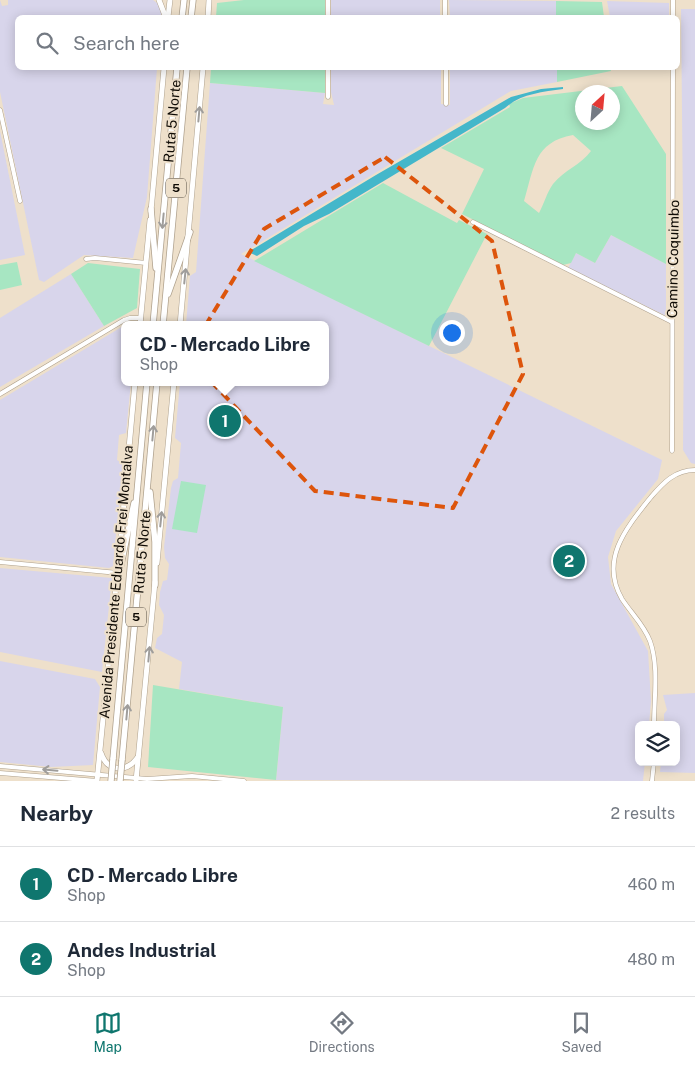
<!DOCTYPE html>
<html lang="en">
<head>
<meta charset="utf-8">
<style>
  :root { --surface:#fff; --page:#f6f6f7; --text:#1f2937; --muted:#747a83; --line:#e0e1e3; --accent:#0f766e }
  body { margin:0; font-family:"Public Sans",sans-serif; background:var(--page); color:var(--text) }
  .controls { position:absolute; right:15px; bottom:15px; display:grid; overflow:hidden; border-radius:8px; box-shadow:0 2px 12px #0003 }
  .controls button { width:45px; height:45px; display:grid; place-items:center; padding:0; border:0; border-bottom:1px solid var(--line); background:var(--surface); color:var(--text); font:25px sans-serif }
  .compass { position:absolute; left:575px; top:85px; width:45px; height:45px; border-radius:50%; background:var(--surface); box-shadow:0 2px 12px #0003; rotate:26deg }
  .you { position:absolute; left:451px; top:332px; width:18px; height:18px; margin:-12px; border:4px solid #fff; border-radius:50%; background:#1a73e8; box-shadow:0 0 0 8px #1a73e833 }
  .badge { display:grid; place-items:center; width:32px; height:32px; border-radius:50%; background:var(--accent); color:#fff; font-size:16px; font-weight:700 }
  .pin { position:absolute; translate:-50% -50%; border:2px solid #fff; box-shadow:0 1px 5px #0006 }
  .popup { position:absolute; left:121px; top:321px; width:208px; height:65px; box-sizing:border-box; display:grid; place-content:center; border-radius:8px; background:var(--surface); filter:drop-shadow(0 1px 4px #0005); font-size:16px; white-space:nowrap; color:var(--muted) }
  .popup b { font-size:19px; color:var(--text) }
  .popup::after { content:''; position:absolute; left:50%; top:100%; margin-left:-10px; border:10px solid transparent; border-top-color:var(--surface) }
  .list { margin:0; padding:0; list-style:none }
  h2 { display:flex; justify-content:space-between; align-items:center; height:65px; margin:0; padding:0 20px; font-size:21px }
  h2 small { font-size:16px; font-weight:400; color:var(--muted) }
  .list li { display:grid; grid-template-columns:32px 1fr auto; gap:15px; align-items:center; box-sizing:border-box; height:75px; padding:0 20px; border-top:1px solid var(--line) }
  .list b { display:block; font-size:19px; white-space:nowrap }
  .list p { margin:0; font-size:16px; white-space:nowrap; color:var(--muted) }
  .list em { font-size:16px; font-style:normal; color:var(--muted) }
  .icon { flex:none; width:28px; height:28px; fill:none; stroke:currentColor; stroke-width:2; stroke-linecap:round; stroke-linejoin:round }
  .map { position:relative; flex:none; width:695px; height:781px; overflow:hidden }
  .search { position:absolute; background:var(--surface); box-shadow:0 2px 12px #0003; left:15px; right:15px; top:15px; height:55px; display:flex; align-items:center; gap:12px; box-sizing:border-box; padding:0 18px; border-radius:8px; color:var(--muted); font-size:19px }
  .sheet { height:215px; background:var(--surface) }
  nav { display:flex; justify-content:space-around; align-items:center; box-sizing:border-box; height:70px; border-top:1px solid var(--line); background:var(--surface); font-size:14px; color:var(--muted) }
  nav a { display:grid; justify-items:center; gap:2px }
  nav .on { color:var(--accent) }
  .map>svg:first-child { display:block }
  .industrial { fill:#d8d5eb }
  .green { fill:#a7e6c2; fill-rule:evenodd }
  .water { fill:#44b7ca }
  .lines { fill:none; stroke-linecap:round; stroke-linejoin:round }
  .minor-casing { stroke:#afa18d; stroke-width:5 }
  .major-casing { stroke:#afa18d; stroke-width:6 }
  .highway-casing { stroke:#afa18d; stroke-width:7 }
  .minor { stroke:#fff; stroke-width:4 }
  .major { stroke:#fff; stroke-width:5 }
  .highway { stroke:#fff; stroke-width:5.5 }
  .highway-bridge-casing { stroke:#afa18d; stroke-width:7; stroke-linecap:butt }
  .highway-bridge { stroke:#fff; stroke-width:5.5 }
  .oneway { stroke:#9f9d9b }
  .marked { fill:none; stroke:#dd550c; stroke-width:4; stroke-dasharray:10 6; stroke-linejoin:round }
  .labels { text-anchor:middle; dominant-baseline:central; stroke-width:4; stroke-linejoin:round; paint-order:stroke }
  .shield { fill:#eee0cb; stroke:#524b40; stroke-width:1 }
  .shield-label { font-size:12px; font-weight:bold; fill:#0f0b05 }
  .street-label { font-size:14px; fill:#0f0b05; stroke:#eee0cb }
</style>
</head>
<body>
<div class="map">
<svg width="695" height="781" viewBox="0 0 695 781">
  <rect width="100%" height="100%" fill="#eee0cb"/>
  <g class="industrial">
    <polygon points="0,0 2,6 8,5 8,0 153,0 162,7 161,17 18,18 18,68 157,68 147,197 133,258 84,255 44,282 39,280 0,92"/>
    <rect x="331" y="0" width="109" height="17"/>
    <polygon points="449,0 556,1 556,17 450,17"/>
    <polygon points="607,1 669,3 669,17 610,17"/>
    <polygon points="681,9 695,9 695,464 691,463 683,450 684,317"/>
    <polygon points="331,68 441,68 441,104 450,105 450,68 557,68 557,82 511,91 241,254 662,460 658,479 616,531 608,557 611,584 648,651 651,701 649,725 639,725 639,762 645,762 643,781 276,780 283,707 179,689 182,662 155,648 157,638 162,634 164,615 159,605 160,592 163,581 167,580 169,564 165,558 164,547 171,488 173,481 178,478 181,443 175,438 180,382 325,382 325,325 186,325 190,276 196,272 210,83 325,93 323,104 334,105 331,92"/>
    <polygon points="0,131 25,255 0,260"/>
    <polygon points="611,235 666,264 666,316 568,268 576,253 595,263"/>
    <polygon points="71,274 104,326 0,387 0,318"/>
    <polygon points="125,325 125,382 131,382 126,433 119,435 117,460 123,464 113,566 109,568 0,557 0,400"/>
    <polygon points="0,568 112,578 102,672 0,652"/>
    <polygon points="0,661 95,679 100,687 93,765 51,767 0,762"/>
    <polygon points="695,693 695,773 660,772 661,762 676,762 676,725 664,725 664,714 667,710 663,695"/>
  </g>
  <g class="green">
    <polygon points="244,0 325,0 325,17 216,17 217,3"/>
    <polygon points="556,1 602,2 604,17 556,17"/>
    <polygon points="211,68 325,68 325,93 210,83"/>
    <polygon points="557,68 610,68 611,71 557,82"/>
    <path d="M622,86L666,154V264L611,235L595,263L576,253L571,263L563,265L462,214L484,169L441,148L510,107L509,104L523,98ZM582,92H612V122H582ZM573,135L591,151C581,165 564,170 553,184C547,192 544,204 539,213L524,201C534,168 534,142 573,135Z"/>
    <polygon points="383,183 457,223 459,220 487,234 429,346 254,261"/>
    <polygon points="17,262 22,285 0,290 0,265"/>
    <polygon points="88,263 140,269 137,308 104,326 71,274"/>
    <polygon points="181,481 206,485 197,533 172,529"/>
    <polygon points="153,685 283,707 276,780 148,767"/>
  </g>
  <path class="water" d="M563,87V89C542,92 520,94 505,108L329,214L304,226L257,256L248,252L376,175L511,97L541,89Z"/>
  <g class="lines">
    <g class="minor-casing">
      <g id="minor">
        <polyline points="445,0 445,18"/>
        <polyline points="673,0 673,18"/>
        <polyline points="328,18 328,0"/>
        <polyline points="446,68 446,104"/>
        <polyline points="328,97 328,68"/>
        <polyline points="0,110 20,201"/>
        <polyline points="473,222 672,322"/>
        <polyline points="86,259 95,258 146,263"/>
        <polyline points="0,394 124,320 130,318 141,318"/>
        <polyline points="672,451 673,68"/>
        <polyline points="0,562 118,573"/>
        <path d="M654,725C654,698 659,666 650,641C644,625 631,613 622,599C599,559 627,527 651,497C663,483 675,470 695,470"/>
        <polyline points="0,766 147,779 192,776 244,781"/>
        <polyline points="0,773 97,781"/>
        <polyline points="652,781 654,762"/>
      </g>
    </g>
    <g class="major-casing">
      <g id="major">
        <polyline points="159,0 166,18"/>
        <polyline points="168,17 170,0"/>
        <polyline points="208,18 209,0"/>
        <polyline points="151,211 164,68"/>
        <polyline points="140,325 150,220"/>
        <polyline points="180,325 203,68"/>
        <polyline points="157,563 174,382"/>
        <polyline points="118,569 135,382"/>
        <path d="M101,753C107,772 127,773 138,757"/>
        <polyline points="97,781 116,585"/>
        <polyline points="136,781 155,582"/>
      </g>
    </g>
    <g class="highway-casing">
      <g id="highway">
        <polyline points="182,18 184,0"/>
        <polyline points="191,18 193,0"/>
        <polyline points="151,209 156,268"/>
        <polyline points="168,294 190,232"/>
        <polyline points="153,325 177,68"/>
        <polyline points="163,325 187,68"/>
        <polyline points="150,492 155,542 155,585"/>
        <polyline points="116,588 134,503"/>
        <polyline points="113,759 147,382"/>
        <polyline points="122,760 157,382"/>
      </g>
    </g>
    <use href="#minor" class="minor"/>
    <use href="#major" class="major"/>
    <use href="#highway" class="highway"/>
    <g class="highway-bridge-casing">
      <g id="highway-bridge">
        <polyline points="111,781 113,759"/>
        <polyline points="120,781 122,760"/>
      </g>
    </g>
    <use href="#highway-bridge" class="highway-bridge"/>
  </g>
  <defs><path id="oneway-shaft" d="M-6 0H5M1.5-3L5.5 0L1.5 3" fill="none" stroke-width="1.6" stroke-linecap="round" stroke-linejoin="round" transform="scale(1.25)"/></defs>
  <g class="oneway">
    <use href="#oneway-shaft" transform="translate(199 114) rotate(-85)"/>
    <use href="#oneway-shaft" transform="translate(163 221) rotate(95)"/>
    <use href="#oneway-shaft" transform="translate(185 276) rotate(-84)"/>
    <use href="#oneway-shaft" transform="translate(153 433) rotate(-85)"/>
    <use href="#oneway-shaft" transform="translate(161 519) rotate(-84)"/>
    <use href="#oneway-shaft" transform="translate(149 654) rotate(-85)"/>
    <use href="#oneway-shaft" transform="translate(127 712) rotate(-85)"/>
    <use href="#oneway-shaft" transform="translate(50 770) rotate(-175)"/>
  </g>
  <path class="marked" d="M385,157L492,241L523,374L453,508L315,491L187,356L264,229Z"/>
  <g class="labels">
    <g class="shield">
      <rect x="166" y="178.5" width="20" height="19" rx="4"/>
      <rect x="126" y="607.5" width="20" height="19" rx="4"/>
    </g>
    <g class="shield-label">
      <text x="176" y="188">5</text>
      <text x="136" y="617">5</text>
    </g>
    <g class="street-label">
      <text transform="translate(172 121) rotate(-85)">Ruta 5 Norte</text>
      <text transform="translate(673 259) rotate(-89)">Camino Coquimbo</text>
      <text transform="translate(142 552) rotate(-85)">Ruta 5 Norte</text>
      <text transform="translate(116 582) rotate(-85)">Avenida Presidente Eduardo Frei Montalva</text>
    </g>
  </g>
</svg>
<div class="controls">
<button><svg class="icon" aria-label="layers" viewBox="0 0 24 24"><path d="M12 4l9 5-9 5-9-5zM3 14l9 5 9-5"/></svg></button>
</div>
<svg class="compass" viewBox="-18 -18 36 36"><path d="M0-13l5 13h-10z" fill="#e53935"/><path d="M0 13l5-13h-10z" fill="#747a83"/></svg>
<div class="you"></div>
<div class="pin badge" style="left:225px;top:421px">1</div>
<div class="popup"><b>CD - Mercado Libre</b>Shop</div>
<div class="pin badge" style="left:569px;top:561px">2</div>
<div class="search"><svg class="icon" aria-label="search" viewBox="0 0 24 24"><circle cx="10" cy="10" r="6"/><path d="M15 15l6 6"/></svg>Search here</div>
</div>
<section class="sheet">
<h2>Nearby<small>2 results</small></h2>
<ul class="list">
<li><span class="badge">1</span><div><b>CD - Mercado Libre</b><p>Shop</p></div><em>460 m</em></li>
<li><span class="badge">2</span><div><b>Andes Industrial</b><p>Shop</p></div><em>480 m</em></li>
</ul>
</section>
<nav>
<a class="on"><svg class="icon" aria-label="map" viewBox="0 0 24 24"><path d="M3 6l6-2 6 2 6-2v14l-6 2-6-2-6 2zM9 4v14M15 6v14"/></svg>Map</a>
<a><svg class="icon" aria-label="directions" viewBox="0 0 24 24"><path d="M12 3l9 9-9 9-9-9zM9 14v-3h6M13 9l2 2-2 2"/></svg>Directions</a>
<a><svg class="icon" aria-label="saved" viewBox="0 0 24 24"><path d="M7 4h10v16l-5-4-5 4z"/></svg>Saved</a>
</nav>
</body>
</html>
